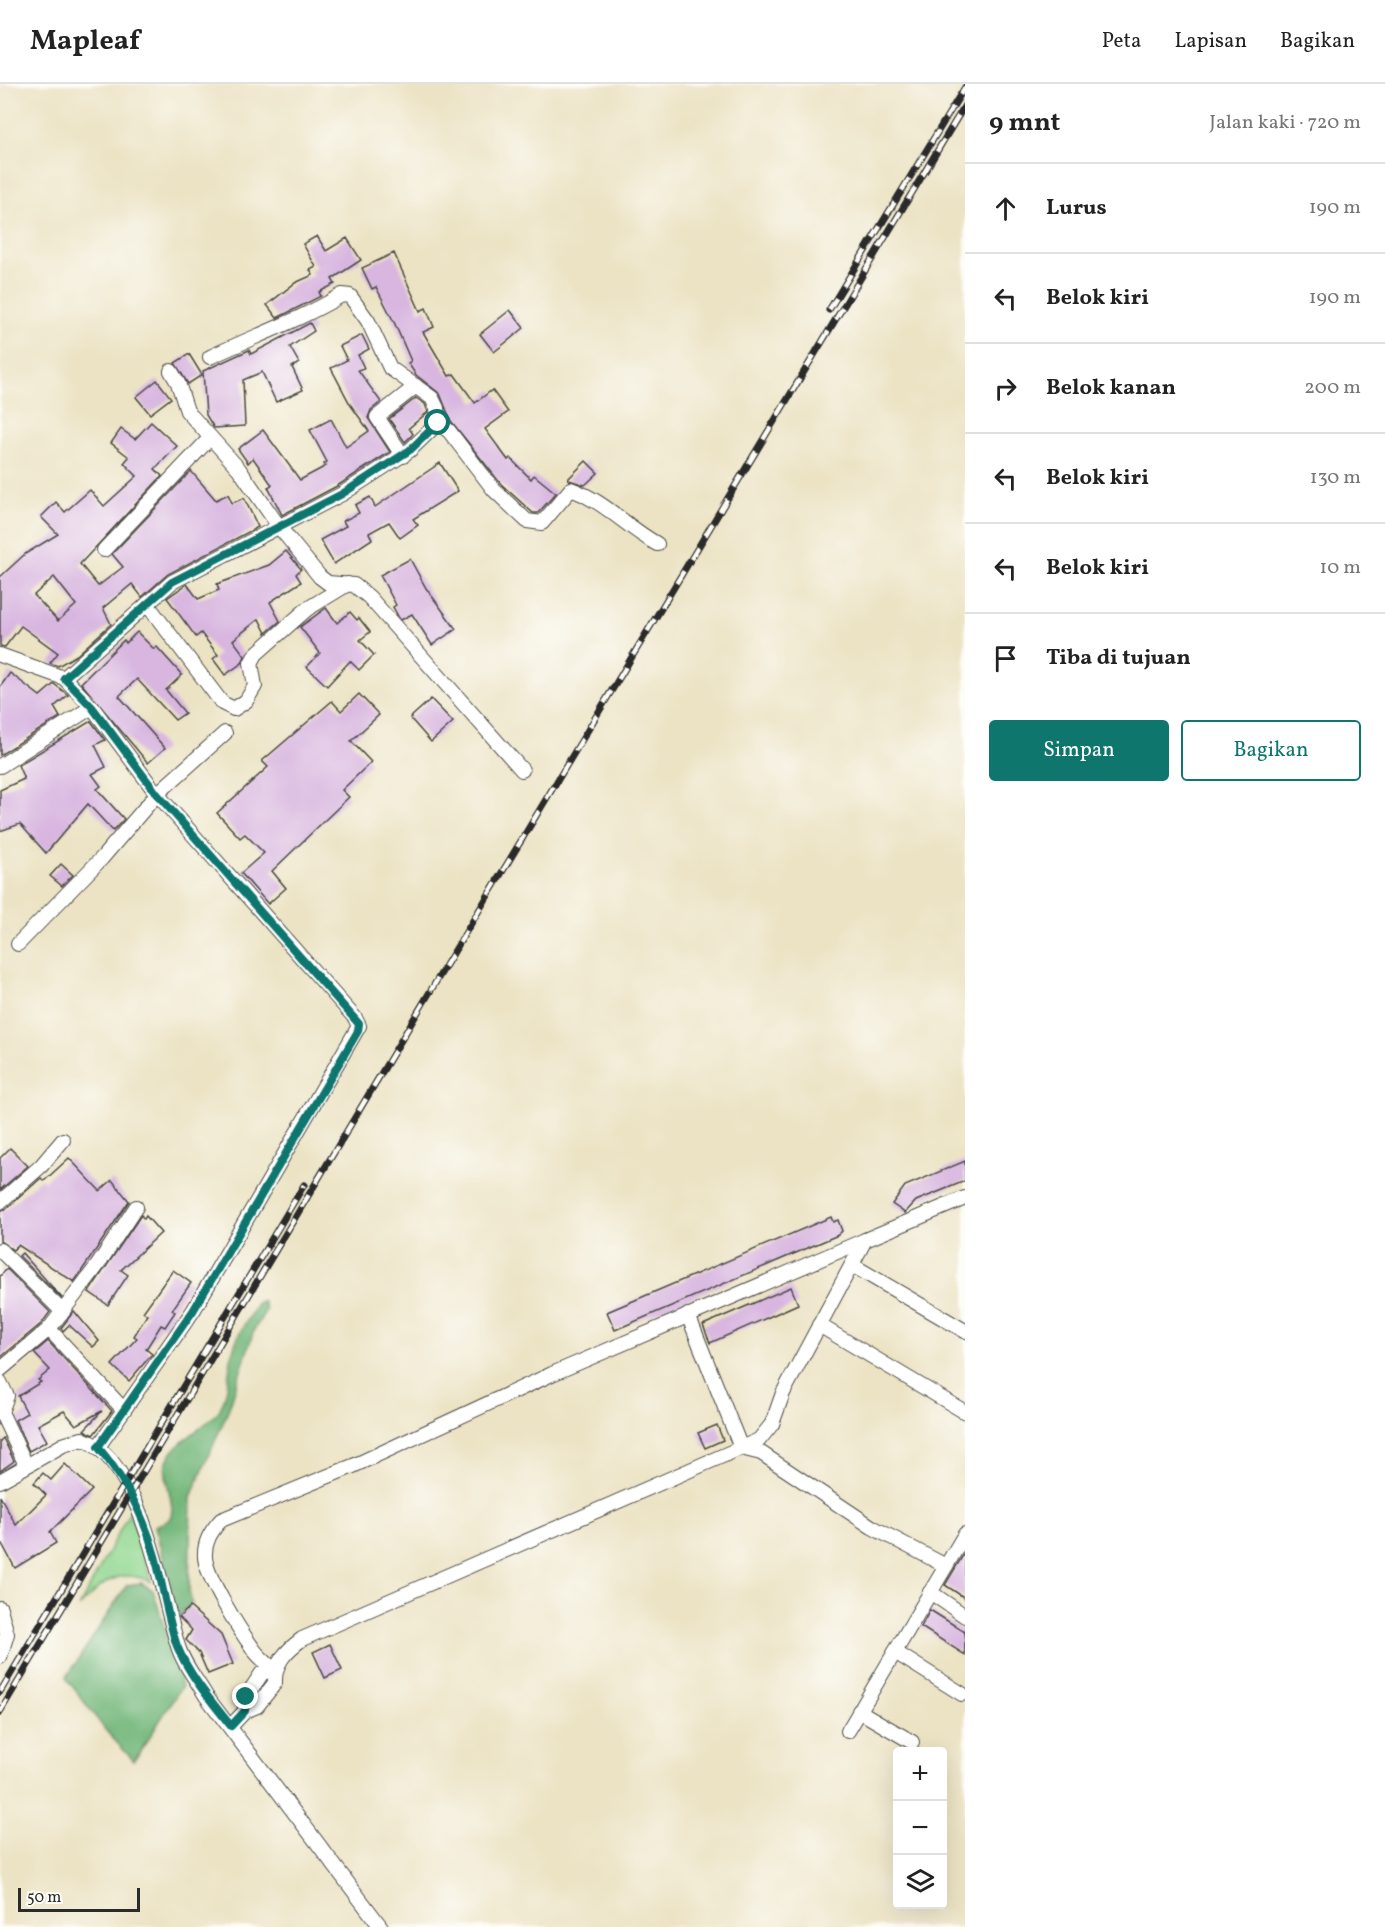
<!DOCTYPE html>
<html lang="id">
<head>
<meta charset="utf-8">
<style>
  :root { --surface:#fff; --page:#f6f6f6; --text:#222; --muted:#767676; --line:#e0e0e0; --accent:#0f766e }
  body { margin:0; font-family:Vollkorn,serif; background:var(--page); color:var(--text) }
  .controls { position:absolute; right:18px; bottom:18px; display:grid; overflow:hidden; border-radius:6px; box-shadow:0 6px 24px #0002 }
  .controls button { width:54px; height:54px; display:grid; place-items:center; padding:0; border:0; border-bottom:2px solid var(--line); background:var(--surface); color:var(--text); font:30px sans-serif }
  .scale { position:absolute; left:18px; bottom:15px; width:122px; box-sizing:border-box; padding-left:6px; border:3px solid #2b2b2b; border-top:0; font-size:16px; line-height:21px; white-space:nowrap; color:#2b2b2b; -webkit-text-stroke:4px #fdfcf7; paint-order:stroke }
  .stop { position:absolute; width:18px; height:18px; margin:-14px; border:4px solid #0f766e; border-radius:50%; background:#fff }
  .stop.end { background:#0f766e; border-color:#fff; box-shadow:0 2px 6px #0008 }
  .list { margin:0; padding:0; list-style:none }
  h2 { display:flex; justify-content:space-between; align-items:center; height:78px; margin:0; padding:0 24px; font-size:26px }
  h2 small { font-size:20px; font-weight:400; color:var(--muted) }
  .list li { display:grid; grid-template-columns:39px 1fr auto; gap:18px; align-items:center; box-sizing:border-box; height:90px; padding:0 24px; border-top:2px solid var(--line) }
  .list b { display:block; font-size:22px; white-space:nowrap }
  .list em { font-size:20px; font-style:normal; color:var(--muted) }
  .actions { display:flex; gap:12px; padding:18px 24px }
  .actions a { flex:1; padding:14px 0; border:2px solid var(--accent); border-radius:6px; text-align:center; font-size:21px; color:var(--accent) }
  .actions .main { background:var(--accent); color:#fff }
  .icon { flex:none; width:33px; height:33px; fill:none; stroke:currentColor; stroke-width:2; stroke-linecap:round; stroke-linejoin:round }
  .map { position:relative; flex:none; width:965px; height:1843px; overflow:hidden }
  header { display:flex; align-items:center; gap:36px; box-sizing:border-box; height:84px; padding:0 30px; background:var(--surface); border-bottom:2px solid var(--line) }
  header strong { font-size:28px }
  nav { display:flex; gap:33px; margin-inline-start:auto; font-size:21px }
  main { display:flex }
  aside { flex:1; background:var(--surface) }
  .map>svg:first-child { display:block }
  .green { fill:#92d892; stroke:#5e825e; stroke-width:1.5 }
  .forest { fill:#75b87c; stroke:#507254; stroke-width:1.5 }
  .building { fill:#d8b6e0; fill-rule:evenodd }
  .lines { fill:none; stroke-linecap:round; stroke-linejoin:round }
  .street-casing { stroke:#484742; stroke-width:16 }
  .street { stroke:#fff; stroke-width:14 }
  .rail-casing { stroke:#2b2b2b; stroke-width:7 }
  .rail { stroke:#fdfcf7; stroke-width:4.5; stroke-dasharray:14; stroke-linecap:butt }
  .route { stroke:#0f766e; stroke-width:8 }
</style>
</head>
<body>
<header>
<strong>Mapleaf</strong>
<nav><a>Peta</a><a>Lapisan</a><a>Bagikan</a></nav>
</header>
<main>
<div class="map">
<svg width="965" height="1843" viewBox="0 0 965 1843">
  <rect width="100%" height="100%" fill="#fdfcf7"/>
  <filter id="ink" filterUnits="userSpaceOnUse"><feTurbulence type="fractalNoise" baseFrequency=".0167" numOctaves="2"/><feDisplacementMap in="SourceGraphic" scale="12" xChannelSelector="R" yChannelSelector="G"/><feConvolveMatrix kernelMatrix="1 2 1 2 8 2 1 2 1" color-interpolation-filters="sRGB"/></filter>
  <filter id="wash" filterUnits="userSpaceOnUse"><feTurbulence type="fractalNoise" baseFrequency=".008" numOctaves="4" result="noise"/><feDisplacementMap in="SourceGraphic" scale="24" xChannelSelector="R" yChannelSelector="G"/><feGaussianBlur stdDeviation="1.35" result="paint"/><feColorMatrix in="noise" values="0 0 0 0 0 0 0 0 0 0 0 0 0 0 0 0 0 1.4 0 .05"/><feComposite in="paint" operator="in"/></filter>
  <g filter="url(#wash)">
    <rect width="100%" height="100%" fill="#ece3c4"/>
    <path class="green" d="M130,1427L151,1498C118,1482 102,1500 79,1523Z"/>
    <g class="forest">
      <path d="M258,1218H263L266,1226L254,1246L228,1327L191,1413L189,1508L192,1518L175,1535L170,1502L155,1442C159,1440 164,1439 167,1437C180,1428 162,1396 166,1380C173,1357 211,1341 220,1325C230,1306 227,1286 233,1267C237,1250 249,1233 258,1218Z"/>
      <polygon points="141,1499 153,1506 182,1602 134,1677 107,1648 66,1594 127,1501"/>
    </g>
    <g id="blocks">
      <g class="building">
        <polygon points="317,152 326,167 347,154 361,176 332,195 335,200 319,208 321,212 277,234 267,221 295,199 313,191 310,186 316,183 303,160"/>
        <polygon points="394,169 420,227 426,224 434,243 423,248 449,292 454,290 475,319 492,306 508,328 485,345 508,376 510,374 531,395 534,391 556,409 538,429 533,429 501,400 451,337 440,310 416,291 408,279 411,277 394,238 376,203 372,205 362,184"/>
        <polygon points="510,226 524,244 494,268 480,250"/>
        <polygon points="310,239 314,247 290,263 299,279 292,283 303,306 276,318 262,288 243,296 245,342 214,344 206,331 203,287 249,266 251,270"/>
        <polygon points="362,251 369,265 358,271 364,284 358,286 381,318 371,326 368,334 390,368 337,402 282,431 268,403 272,401 253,374 248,379 238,365 263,346 300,396 326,382 324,380 327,378 310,346 331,335 346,363 369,347 350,320 331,284 347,276 340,262"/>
        <polygon points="189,270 202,291 188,300 175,279"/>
        <polygon points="157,296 171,314 150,330 136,313"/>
        <polygon points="416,314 425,320 428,328 409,344 413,350 405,358 389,335"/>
        <path d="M151,338L177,362L155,385L162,392L80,480L98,502L123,483L112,470L191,387L216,416L228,410L232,419L244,414L258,443L168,490L142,513L132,500L103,524L111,540L77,571L58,582L50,579L58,569L21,542L5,563L0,562V493L25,470L58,450L41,433L56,418L65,428L90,406L104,422L137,392L124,379L129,373L111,359L121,345L135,355ZM54,493L76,521L58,537L34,511Z"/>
        <polygon points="586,377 598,389 585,401 569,396 568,395"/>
        <polygon points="440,379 458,407 413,435 418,441 400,454 389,438 369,449 372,455 334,480 320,456 346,442 343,437 359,429 355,421 370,413 375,423"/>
        <polygon points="286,467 301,485 296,490 301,498 270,518 280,537 266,549 259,535 233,556 245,572 242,579 225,591 213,575 218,571 201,549 196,553 167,514 187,500 198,515 219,506 217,500 269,481"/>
        <polygon points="410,475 426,504 456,545 432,561 412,530 401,536 399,534 393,523 396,521 380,491"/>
        <polygon points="326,524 337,539 350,528 357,536 359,534 370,548 360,556 374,571 359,586 350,577 327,602 307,583 320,569 300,543"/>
        <polygon points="137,548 154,565 156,562 182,591 166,606 185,629 175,636 137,595 119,612 165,664 148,679 81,599 124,556 126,559"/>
        <polygon points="10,589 40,612 54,600 68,611 54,623 60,633 0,671 0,603"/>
        <polygon points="359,610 379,631 351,657 371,678 342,706 349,713 272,787 286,804 268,820 241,789 264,769 245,750 240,754 217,729 268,683 262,677 332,617 341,627"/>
        <polygon points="431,615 453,638 431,658 410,634"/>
        <polygon points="91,637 105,656 95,661 106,683 92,690 101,702 97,705 124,735 113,747 88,720 46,769 20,740 0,747 0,706 24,695 18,681"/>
        <polygon points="61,780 73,791 62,802 50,792"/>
        <polygon points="10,1064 28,1082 0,1106 0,1074"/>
        <polygon points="69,1074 100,1107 112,1096 129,1117 74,1198 18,1161 13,1166 0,1157 0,1127 6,1125 41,1094 44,1097"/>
        <polygon points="965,1077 965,1097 916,1117 905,1129 892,1120 905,1102"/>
        <polygon points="141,1131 144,1135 146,1132 161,1149 121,1186 128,1191 108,1221 89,1208"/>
        <polygon points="831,1133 833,1138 838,1136 842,1147 838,1151 615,1246 607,1228"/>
        <polygon points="22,1169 62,1214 61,1214 19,1172"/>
        <polygon points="7,1185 50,1228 42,1239 0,1274 0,1192"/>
        <polygon points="173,1186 191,1199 172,1226 175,1228 165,1243 161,1241 146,1265 152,1270 129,1297 112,1281 137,1254 134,1252 147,1231 143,1228"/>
        <polygon points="791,1203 798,1220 710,1259 703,1241"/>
        <polygon points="74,1227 99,1257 93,1263 69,1241 63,1247 61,1244"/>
        <polygon points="48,1257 112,1327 93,1351 84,1346 102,1327 76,1341 64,1327 38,1341 47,1357 29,1367 15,1336 27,1329 18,1312 41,1298 38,1296 50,1286 34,1269"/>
        <polygon points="717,1341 723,1356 705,1364 698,1349"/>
        <polygon points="3,1354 14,1377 0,1387 0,1357"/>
        <polygon points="65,1380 92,1406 50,1448 56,1459 15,1484 0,1456 0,1412 16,1441 46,1411 34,1399 43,1389 51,1396"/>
        <polygon points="965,1468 965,1514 945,1501"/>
        <polygon points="190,1523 221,1551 233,1580 208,1590 199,1569 186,1556 192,1546 179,1533"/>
        <polygon points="930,1526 965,1548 965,1571 921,1543"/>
        <polygon points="330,1560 342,1586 325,1594 313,1568"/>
      </g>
    </g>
  </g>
  <g filter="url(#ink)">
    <use href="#blocks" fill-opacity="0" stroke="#484742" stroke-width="1.5"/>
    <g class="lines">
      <g class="street-casing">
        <g id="street">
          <polyline points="171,287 178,299 187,327 239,385 280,444 320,493 328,499 354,501 369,513 522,686"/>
          <path d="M438,339L449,347L494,406L527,437L542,439L571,405C606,418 625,442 657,460"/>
          <polyline points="403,372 377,333 416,302"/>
          <polyline points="104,466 210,354"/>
          <polyline points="147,520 222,619 234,625 246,617 255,602 251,579 256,570 307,525 348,500"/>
          <polyline points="0,571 64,594 92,623 157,710 355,934 359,942 193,1227 98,1363"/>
          <path d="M64,594L172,498L342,410L410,366L438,339L437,324L432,314L390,284L368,237L350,212L342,211C300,236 255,252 210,273"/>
          <polyline points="0,682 92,623"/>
          <polyline points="18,860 102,774 157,710 225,649"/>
          <polyline points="0,1118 41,1082 63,1056"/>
          <polyline points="0,1166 63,1228"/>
          <polyline points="852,1181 965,1247"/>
          <polyline points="688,1231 741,1364 761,1369 872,1443 946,1482 965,1450"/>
          <polyline points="819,1241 965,1328"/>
          <polyline points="49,1245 124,1326"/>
          <polyline points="0,1286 49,1245 97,1182 136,1123"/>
          <polyline points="0,1298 7,1312 1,1328 26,1381"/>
          <path d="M0,1397L63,1361L82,1355C141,1375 161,1507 177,1559C182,1578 196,1595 206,1612L381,1843"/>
          <polyline points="930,1508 965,1532"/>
          <polyline points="0,1524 7,1550 0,1573"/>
          <polyline points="895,1568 962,1610"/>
          <path d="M274,1586C267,1579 257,1572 252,1563C239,1545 206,1493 205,1473C204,1458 211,1447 221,1436L353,1382L552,1290L865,1156"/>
          <polyline points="245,1627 246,1613 262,1589 274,1586"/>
          <polyline points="859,1627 912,1658"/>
          <path d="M231,1642L245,1627L257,1622L275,1599C274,1579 286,1567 302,1555L759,1356L772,1340L783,1309L865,1156L965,1114"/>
          <polyline points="848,1647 946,1482"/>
        </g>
      </g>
      <use href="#street" class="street"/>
      <g class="rail-casing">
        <g id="rail">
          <polyline points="829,226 965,3"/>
          <polyline points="0,1608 304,1101"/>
          <polyline points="0,1628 440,891 965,21"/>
        </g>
      </g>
      <use href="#rail" class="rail"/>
    </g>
  </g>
  <g class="lines" filter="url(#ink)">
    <path class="route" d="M246,1613L245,1627L231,1642C211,1617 189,1591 177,1562C167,1533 163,1501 155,1472C144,1432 125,1395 98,1363L193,1227L358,947L359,940L157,710L92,623L64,594L172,498L342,410L410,366L438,339"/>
  </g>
</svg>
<div class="controls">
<button>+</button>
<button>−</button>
<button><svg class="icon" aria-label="layers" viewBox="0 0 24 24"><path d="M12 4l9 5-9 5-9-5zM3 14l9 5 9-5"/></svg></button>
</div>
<div class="scale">50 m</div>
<div class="stop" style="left:438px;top:339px"></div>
<div class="stop end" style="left:246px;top:1613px"></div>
</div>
<aside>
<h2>9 mnt<small>Jalan kaki · 720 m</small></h2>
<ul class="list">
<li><svg class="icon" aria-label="ahead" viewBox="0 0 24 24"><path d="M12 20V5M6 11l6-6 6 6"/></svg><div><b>Lurus</b></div><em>190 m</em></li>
<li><svg class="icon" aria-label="left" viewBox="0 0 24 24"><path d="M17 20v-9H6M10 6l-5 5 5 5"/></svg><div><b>Belok kiri</b></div><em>190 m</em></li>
<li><svg class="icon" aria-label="right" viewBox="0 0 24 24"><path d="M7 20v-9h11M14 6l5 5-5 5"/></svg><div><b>Belok kanan</b></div><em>200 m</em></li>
<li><svg class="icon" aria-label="left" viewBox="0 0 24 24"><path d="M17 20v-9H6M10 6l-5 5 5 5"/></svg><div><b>Belok kiri</b></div><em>130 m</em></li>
<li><svg class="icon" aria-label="left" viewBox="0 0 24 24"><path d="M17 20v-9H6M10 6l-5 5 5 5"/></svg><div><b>Belok kiri</b></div><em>10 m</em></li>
<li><svg class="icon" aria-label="arrive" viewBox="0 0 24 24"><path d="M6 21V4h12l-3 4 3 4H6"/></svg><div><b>Tiba di tujuan</b></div></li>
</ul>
<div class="actions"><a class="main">Simpan</a><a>Bagikan</a></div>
</aside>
</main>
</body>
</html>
